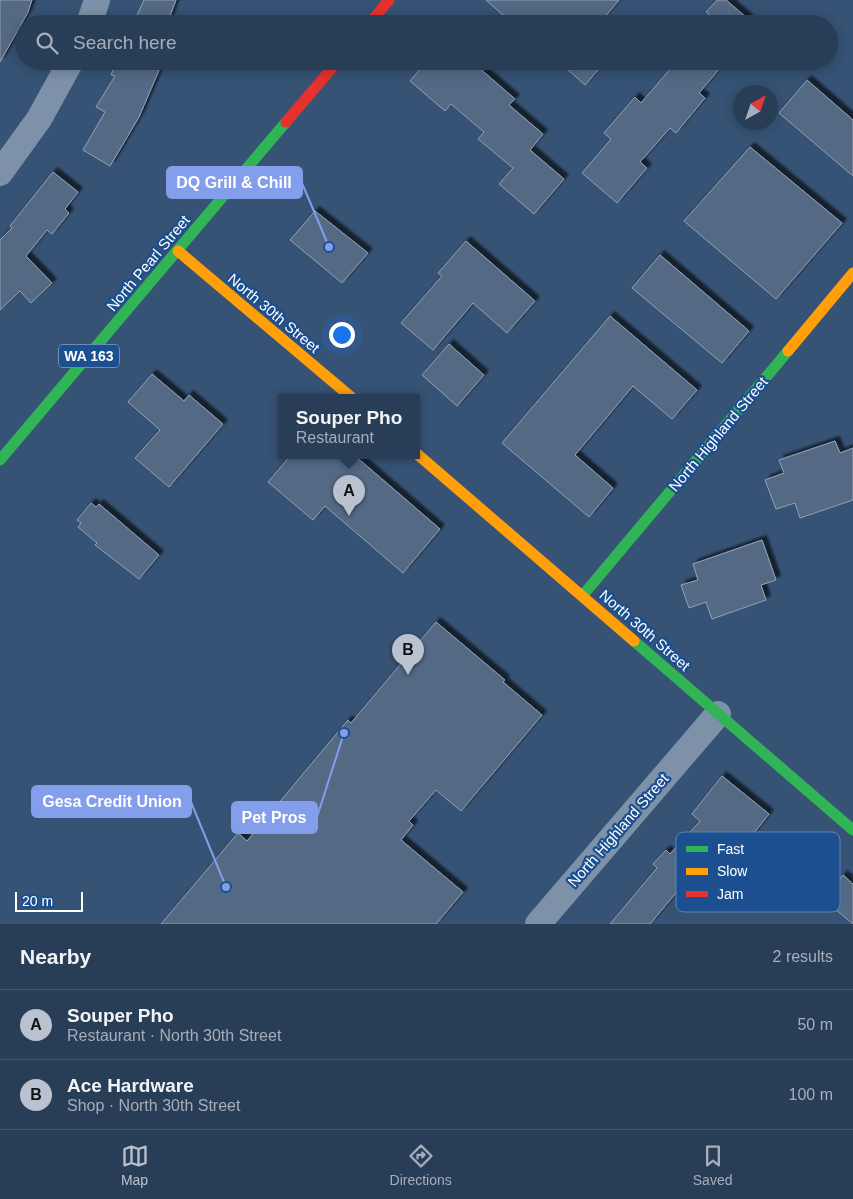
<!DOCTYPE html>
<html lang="en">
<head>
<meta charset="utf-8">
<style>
  :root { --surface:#283e57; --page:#30455d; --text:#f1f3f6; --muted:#a5aeba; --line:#44576d; --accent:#b9c2ce }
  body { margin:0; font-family:Helvetica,sans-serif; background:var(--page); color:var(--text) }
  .compass { position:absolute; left:733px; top:85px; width:45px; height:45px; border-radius:50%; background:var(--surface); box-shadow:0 2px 12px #0003; rotate:40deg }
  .scale { position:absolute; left:15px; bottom:12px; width:68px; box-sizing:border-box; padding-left:5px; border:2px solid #fff; border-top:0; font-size:14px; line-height:18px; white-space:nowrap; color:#fff; -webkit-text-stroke:4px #1b4f8f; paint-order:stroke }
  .you { position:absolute; left:341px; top:334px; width:18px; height:18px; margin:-12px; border:4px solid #fff; border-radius:50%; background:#1a73e8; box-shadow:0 0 0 8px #1a73e833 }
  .badge { display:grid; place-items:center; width:32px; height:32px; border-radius:50%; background:var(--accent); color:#111; font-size:16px; font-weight:700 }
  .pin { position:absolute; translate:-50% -41px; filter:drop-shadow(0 1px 2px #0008) }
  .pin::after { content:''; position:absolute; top:26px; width:18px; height:15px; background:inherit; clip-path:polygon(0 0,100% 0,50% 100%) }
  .popup { position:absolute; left:278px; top:394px; width:142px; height:65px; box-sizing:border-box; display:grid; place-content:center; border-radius:0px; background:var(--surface); filter:drop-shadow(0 1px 4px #0005); font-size:16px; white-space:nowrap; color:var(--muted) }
  .popup b { font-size:19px; color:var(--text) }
  .popup::after { content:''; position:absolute; left:50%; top:100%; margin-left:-10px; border:10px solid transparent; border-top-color:var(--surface) }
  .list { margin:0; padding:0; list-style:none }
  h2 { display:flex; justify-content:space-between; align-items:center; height:65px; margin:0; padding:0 20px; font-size:21px }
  h2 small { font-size:16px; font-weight:400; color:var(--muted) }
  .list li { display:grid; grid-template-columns:32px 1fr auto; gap:15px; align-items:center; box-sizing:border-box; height:70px; padding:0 20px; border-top:1px solid var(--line) }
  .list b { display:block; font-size:19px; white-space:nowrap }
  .list p { margin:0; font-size:16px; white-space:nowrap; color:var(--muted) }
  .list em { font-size:16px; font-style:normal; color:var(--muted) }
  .icon { flex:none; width:28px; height:28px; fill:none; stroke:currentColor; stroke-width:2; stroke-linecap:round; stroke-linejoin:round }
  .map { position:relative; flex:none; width:853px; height:924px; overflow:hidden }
  .search { position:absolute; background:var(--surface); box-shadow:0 2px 12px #0003; left:15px; right:15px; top:15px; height:55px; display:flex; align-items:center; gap:12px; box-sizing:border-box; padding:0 18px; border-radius:28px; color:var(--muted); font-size:19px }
  .sheet { height:205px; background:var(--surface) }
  nav { display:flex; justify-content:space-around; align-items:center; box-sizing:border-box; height:70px; border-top:1px solid var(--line); background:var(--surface); font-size:14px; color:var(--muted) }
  nav a { display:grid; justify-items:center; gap:2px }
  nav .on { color:var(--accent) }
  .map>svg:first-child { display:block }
  .building { fill:#526984; stroke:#92a2b6; filter:url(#shadow) }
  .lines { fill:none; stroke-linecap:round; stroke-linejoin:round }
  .street { stroke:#7d92a8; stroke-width:26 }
  .fast { stroke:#30b455; stroke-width:11 }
  .slow { stroke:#ff9f0a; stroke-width:11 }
  .jam { stroke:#e5322d; stroke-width:11 }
  .labels { text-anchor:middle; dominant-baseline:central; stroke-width:4.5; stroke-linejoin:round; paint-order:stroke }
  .shield { fill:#1b4f8f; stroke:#bbcadd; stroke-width:1 }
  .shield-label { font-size:14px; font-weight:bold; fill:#fff }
  .street-label { font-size:15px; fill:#fff; stroke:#1b4f8f }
  .key { fill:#1b4f8f; stroke:#5f84b1; stroke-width:1 }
  .key-label { font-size:14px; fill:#fff }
  .leader { fill:none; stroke:#839eea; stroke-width:2 }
  .callout-dot { fill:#839eea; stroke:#1b4f8f; stroke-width:2 }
  .callout { fill:#839eea; stroke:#839eea; stroke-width:2 }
  .callout-label { font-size:16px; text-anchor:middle; font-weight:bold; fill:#fff }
</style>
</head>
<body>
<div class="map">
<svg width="853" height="924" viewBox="0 0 853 924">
  <defs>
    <filter id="shadow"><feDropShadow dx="4.5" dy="-4.5" stdDeviation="1" flood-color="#0009"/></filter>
  </defs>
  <rect width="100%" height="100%" fill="#365274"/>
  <g class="building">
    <polygon points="0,0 32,0 28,12 0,62"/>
    <polygon points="144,0 176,0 167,24 133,24"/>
    <polygon points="486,0 619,0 599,24 513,24"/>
    <polygon points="717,0 726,0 754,24 720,24 706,12"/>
    <polygon points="117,61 163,61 139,117 110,166 83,150 105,112 96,107 115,76 111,75"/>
    <polygon points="427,61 471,61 515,99 509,105 543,134 530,150 564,179 534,214 499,184 513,168 478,139 484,132 451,104 445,111 410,81"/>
    <polygon points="558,61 606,61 585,85"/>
    <polygon points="677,61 726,61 699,93 705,98 676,133 670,128 640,162 647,168 617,203 582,173 611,139 604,133 635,97 641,103"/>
    <polygon points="807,80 853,120 853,176 779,113"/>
    <polygon points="750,147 842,223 776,299 684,221"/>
    <polygon points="53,172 78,192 65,209 69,213 52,234 47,230 26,256 52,283 31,303 20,291 0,310 0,240 12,228 10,226"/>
    <polygon points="315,211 368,253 342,283 290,240"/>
    <polygon points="466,241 535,301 507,333 473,303 433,350 401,323 442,276 438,273"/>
    <polygon points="660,255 749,331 722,363 632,288"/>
    <polygon points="610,316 697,390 672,419 633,386 575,455 613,488 589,517 502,443"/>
    <polygon points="449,344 484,375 457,406 422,375"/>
    <polygon points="152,374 184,401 189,395 223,424 169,487 135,458 160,430 128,402"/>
    <polygon points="835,441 840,453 853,448 853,500 800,518 795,503 776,509 765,480 784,473 779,460"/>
    <polygon points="291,455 354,455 440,529 403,573 325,506 313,520 268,482"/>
    <polygon points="91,503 96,507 99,504 159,555 139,579 95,545 97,543 78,527 81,523 77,520"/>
    <polygon points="762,540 776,580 761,585 766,600 712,619 706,602 689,608 681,585 698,580 693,564"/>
    <polygon points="436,622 505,680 503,682 542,715 461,811 436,790 409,821 413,825 401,840 463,892 436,924 161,924 238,833 247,841 348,720 351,723"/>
    <polygon points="722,776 769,814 746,843 736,834 684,892 680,888 650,924 610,924 657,868 653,864 666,850 670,854 700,821 692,814"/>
    <polygon points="843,875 853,884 853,924 823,899"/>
  </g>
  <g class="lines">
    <g class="street">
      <polyline points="89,24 97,0"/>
      <polyline points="0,173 39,119 71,61"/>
      <polyline points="538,924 718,714"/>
    </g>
    <g class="fast">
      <polyline points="0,460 286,122"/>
      <polyline points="583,595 788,351"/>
      <polyline points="634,641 853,830"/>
    </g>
    <g class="slow">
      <polyline points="178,251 351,397"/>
      <polyline points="788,351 853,273"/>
      <polyline points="416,453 634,641"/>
    </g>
    <g class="jam">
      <polyline points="369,24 389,0"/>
      <polyline points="286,122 338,61"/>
    </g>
  </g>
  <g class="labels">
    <rect class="shield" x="59" y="344.5" width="60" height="23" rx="4"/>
    <g class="shield-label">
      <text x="89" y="356">WA 163</text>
    </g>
    <g class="street-label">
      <text transform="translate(148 263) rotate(-50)">North Pearl Street</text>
      <text transform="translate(274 313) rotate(40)">North 30th Street</text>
      <text transform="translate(718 434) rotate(-50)">North Highland Street</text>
      <text transform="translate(645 630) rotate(41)">North 30th Street</text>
      <text transform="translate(618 830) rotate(-49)">North Highland Street</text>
    </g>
  </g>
  <rect x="676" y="832" width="164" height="80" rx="8" class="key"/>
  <rect x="686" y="846" width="22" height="6" fill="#30b455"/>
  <rect x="686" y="868" width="22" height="7" fill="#ff9f0a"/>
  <rect x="686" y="891" width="22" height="6" fill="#e5322d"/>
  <g class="key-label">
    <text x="717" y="854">Fast</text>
    <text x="717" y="876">Slow</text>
    <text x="717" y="899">Jam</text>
  </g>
  <path class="leader" d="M329 247L302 183M226 887L191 802M344 733L317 817"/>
  <g class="callout-dot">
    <circle cx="329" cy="247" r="5"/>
    <circle cx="226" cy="887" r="5"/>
    <circle cx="344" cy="733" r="5"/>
  </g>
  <g class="callout">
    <rect x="167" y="167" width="135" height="31" rx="5"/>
    <rect x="32" y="786" width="159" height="31" rx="5"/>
    <rect x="232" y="802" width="85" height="31" rx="5"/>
  </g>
  <g class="callout-label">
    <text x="234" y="188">DQ Grill &amp; Chill</text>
    <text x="112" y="807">Gesa Credit Union</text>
    <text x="274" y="823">Pet Pros</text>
  </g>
</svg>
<svg class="compass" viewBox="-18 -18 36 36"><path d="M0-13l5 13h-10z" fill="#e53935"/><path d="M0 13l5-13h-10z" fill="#a5aeba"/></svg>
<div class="scale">20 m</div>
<div class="you"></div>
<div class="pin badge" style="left:349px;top:516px">A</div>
<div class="popup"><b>Souper Pho</b>Restaurant</div>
<div class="pin badge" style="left:408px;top:675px">B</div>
<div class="search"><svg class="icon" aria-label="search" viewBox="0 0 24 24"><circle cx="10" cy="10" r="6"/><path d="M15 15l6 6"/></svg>Search here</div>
</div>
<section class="sheet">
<h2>Nearby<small>2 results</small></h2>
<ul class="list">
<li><span class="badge">A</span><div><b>Souper Pho</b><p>Restaurant · North 30th Street</p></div><em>50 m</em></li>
<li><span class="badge">B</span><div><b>Ace Hardware</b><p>Shop · North 30th Street</p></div><em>100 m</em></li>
</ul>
</section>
<nav>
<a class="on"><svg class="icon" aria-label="map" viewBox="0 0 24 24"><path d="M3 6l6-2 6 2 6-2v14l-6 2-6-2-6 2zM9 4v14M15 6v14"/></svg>Map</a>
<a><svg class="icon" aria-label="directions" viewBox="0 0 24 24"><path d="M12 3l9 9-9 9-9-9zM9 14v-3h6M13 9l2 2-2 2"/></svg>Directions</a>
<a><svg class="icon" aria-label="saved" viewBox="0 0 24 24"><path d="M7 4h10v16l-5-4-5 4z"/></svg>Saved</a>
</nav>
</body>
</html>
